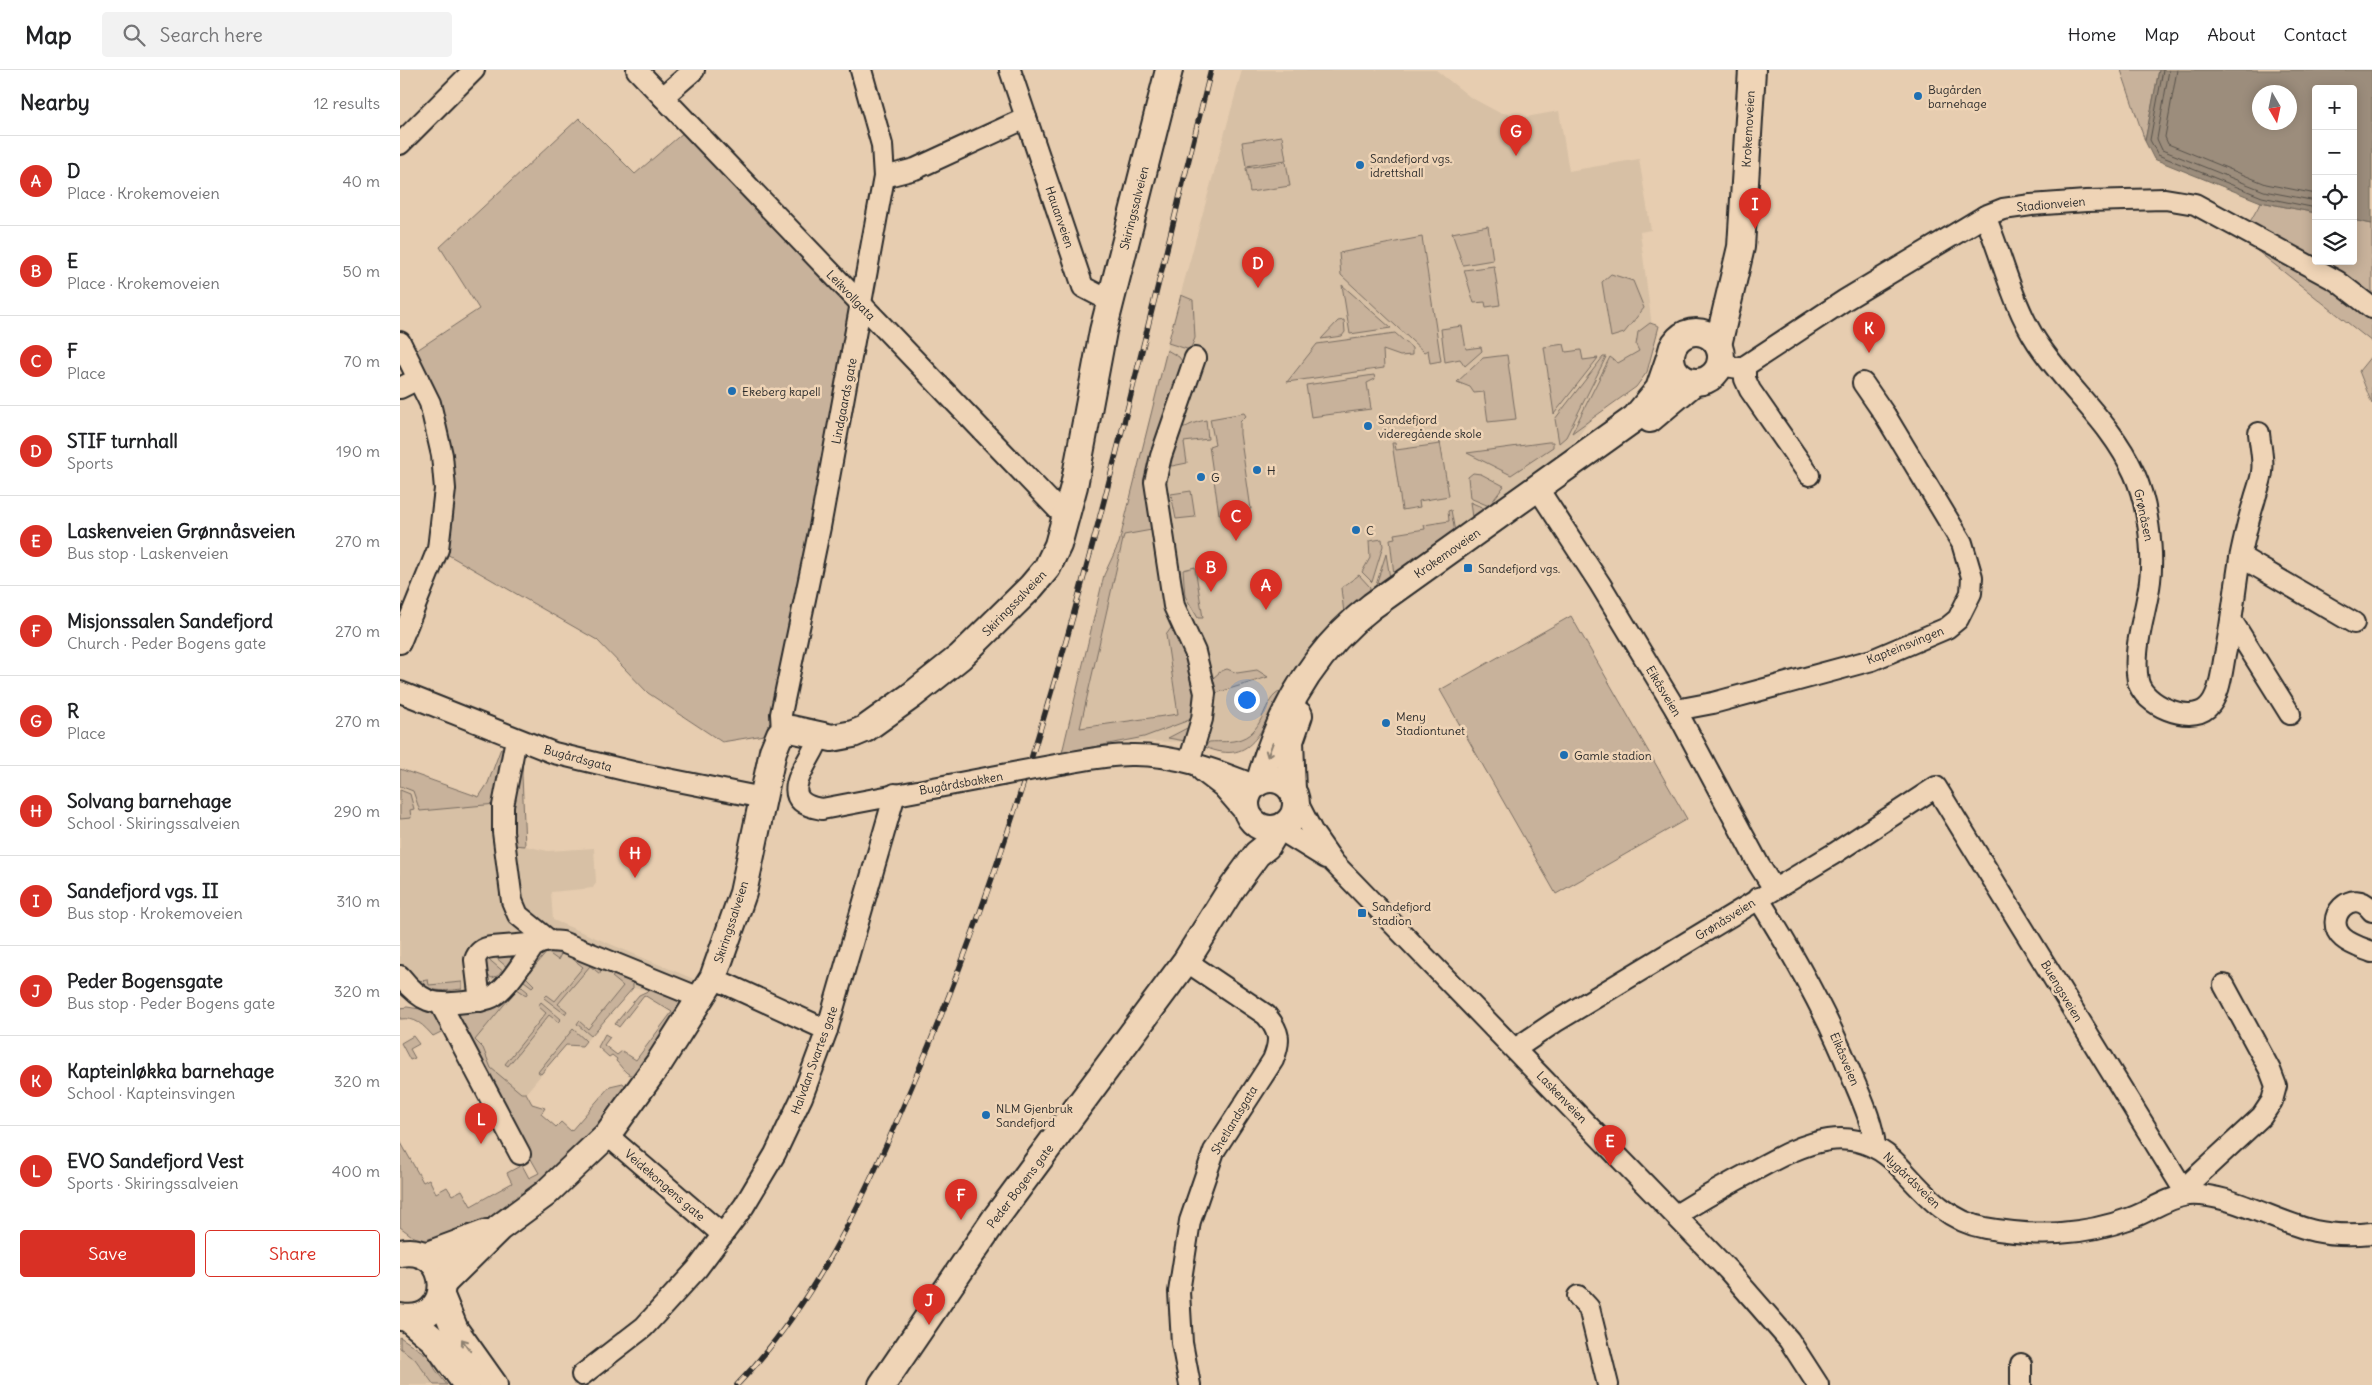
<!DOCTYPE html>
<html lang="en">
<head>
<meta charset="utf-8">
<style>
  :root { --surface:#fff; --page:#f2f2f2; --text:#202124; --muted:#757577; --line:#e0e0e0; --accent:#d93025 }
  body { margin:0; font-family:Delius,sans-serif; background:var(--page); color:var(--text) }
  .controls { position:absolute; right:15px; top:15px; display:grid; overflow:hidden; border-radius:5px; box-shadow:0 2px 12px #0003 }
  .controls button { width:45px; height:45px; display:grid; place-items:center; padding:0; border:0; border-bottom:1px solid var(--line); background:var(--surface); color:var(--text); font:25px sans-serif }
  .compass { position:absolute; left:1852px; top:15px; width:45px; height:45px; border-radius:50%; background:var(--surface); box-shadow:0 2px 12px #0003; rotate:171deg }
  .you { position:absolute; left:846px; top:629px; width:18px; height:18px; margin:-12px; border:4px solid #fff; border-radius:50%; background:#1a73e8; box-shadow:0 0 0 8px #1a73e833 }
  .badge { display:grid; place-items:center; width:32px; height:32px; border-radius:50%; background:var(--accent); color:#fff; font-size:16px; font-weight:700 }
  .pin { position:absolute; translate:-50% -41px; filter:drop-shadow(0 1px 2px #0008) }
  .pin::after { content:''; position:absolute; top:26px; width:18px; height:15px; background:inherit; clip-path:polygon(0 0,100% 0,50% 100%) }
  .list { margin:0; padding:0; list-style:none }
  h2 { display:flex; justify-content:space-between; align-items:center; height:65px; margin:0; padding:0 20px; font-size:21px }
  h2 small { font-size:16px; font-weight:400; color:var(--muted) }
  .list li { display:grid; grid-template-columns:32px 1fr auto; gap:15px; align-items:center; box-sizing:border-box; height:90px; padding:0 20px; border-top:1px solid var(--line) }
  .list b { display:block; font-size:19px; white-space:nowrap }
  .list p { margin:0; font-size:16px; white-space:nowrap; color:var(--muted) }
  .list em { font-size:16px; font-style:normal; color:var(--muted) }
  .actions { display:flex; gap:10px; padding:15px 20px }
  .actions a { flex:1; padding:11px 0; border:1px solid var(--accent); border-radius:5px; text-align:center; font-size:18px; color:var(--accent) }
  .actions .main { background:var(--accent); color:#fff }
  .icon { flex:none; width:28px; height:28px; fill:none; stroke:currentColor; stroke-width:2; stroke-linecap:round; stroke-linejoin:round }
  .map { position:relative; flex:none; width:1972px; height:1315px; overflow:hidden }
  header { display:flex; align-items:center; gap:30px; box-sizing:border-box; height:70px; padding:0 25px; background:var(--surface); border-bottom:1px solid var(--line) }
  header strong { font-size:24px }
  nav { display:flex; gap:28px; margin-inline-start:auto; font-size:18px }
  .search { width:350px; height:45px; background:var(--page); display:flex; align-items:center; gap:12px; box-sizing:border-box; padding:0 18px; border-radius:5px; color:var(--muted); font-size:19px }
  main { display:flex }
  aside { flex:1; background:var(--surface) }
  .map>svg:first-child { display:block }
  .built { fill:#d7c0a5 }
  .green { fill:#c8b29b; stroke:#7a6e63 }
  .water { fill:#9c8d7b; stroke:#6f665b; fill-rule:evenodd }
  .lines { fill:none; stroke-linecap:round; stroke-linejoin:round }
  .shore { stroke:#58524b; stroke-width:1 }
  .minor-casing { stroke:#2b2b2b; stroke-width:24 }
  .major-casing { stroke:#2b2b2b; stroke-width:30 }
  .minor { stroke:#efd4b6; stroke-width:20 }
  .major { stroke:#efd4b6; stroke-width:26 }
  .rail-casing { stroke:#2b2b2b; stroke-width:5.5 }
  .rail { stroke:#efd4b6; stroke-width:4; stroke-dasharray:11; stroke-linecap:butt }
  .minor-bridge-casing { stroke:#2b2b2b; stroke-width:24; stroke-linecap:butt }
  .minor-bridge { stroke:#efd4b6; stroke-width:20 }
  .oneway { stroke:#8d8070 }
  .poi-dot { fill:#1f6fb2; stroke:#efd4b6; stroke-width:2 }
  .labels { text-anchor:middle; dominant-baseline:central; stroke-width:5; stroke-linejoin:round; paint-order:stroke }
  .poi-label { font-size:12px; fill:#2b2b2b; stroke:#efd4b6; text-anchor:start }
  .street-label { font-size:12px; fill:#2b2b2b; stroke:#efd4b6 }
</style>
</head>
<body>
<header>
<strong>Map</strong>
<div class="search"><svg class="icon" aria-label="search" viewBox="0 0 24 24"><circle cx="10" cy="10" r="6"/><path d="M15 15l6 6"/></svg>Search here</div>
<nav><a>Home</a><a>Map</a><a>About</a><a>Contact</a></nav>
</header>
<main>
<aside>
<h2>Nearby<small>12 results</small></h2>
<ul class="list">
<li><span class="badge">A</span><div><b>D</b><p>Place · Krokemoveien</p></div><em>40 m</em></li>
<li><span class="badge">B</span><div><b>E</b><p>Place · Krokemoveien</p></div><em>50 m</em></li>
<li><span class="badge">C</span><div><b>F</b><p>Place</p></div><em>70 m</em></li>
<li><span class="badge">D</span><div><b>STIF turnhall</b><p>Sports</p></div><em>190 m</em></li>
<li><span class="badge">E</span><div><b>Laskenveien Grønnåsveien</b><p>Bus stop · Laskenveien</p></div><em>270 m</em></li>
<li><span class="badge">F</span><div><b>Misjonssalen Sandefjord</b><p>Church · Peder Bogens gate</p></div><em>270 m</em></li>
<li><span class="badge">G</span><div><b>R</b><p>Place</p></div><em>270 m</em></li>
<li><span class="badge">H</span><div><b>Solvang barnehage</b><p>School · Skiringssalveien</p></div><em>290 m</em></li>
<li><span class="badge">I</span><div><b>Sandefjord vgs. II</b><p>Bus stop · Krokemoveien</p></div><em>310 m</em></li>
<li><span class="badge">J</span><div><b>Peder Bogensgate</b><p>Bus stop · Peder Bogens gate</p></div><em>320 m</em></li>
<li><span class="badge">K</span><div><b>Kapteinløkka barnehage</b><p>School · Kapteinsvingen</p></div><em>320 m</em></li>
<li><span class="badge">L</span><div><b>EVO Sandefjord Vest</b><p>Sports · Skiringssalveien</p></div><em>400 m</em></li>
</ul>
<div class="actions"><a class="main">Save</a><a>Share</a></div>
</aside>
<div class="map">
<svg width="1972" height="1315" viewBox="0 0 1972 1315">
  <rect width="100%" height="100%" fill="#e7cdb0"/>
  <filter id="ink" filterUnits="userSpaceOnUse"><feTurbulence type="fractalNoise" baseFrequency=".02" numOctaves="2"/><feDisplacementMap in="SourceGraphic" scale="10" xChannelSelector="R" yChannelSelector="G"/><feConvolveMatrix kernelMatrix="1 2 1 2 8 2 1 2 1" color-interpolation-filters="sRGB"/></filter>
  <g filter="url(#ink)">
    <g class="built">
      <polygon points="842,0 1036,0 1070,27 1098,42 1126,47 1159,41 1169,101 1239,89 1251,160 1240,162 1253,264 1142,416 937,567 847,672 665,671 704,505 719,473 773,252"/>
      <polygon points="103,672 123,680 122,705 125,776 148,781 194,778 196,812 193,818 151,822 153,850 296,910 284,937 252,921 233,918 182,976 166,975 126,1023 123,1022 101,1033 53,934 0,906 0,699 79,727 88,713"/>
      <polygon points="0,1278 15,1289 34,1315 0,1315"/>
    </g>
    <g class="green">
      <polygon points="1721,0 1759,0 1745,71"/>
      <polygon points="179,48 235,104 291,56 461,236 382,662 322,672 248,623 197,570 38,479 45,419 8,286 79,239 40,177"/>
      <polygon points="882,66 886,90 846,96 842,72"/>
      <polygon points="886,92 890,116 850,122 846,98"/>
      <polygon points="1861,132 1916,143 1916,191 1953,191 1953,150 1972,154 1972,272 1841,168"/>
      <polygon points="1088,156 1093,190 1063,195 1052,163"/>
      <polygon points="1022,167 1041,291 1030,293 1028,280 1024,282 941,205 939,183"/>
      <polygon points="1094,196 1100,235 1086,237 1085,232 1074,233 1064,200"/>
      <polygon points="1211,204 1233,211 1244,238 1224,263 1211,267 1202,212"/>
      <polygon points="942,215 991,258 950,264"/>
      <polygon points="781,225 793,230 795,268 790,280 768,273"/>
      <polygon points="944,250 945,262 942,266 921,269 938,251"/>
      <polygon points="1250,253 1259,256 1247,302 1236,317 1172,363 1210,287 1218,293 1239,281 1236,275 1238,262"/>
      <polygon points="1062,256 1066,279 1081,277 1082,281 1065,296 1060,289 1045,292 1041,259"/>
      <polygon points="995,263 1012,278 1012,285 1000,286 983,280 984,298 887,312 917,274"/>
      <polygon points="1164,274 1166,282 1181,280 1183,290 1198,288 1154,344 1144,277"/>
      <polygon points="767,280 779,287 784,294 757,459 724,465 680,658 778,644 766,565 771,558 778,560 795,616 798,634 792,649 744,667 662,683 704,505 719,473"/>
      <polygon points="1107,285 1116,349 1088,352 1084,322 1074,323 1070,317 1057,312 1083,288"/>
      <polygon points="1972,285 1972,334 1959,301"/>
      <polygon points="1203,287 1206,287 1166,367 1159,373 1155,349"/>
      <polygon points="974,305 975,309 967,313 971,339 911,347 906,315"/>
      <polygon points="844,343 846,346 840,352 840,364 851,439 819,444 809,376 815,374 810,349"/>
      <path d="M806,350L808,369L784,372L787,393L772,396L765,393C775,367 776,356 806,350Z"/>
      <polygon points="1039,366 1049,426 1019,431 1020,437 1002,440 992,373 995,373 996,380 1040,374"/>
      <polygon points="1148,372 1153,372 1153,377 1111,405 1067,383"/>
      <polygon points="1073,403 1081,404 1104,416 1089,436 1070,428 1068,407"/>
      <polygon points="791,421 795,447 776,449 771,424"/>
      <polygon points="1070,432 1086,439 1072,448"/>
      <polygon points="1051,440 1055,462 994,505 990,469 995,468 994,464 1025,459 1024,455 1049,451 1048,441"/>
      <polygon points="982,469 983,476 972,512 962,502 970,488 969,471"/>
      <polygon points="986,484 990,508 977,517 976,515"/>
      <polygon points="795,497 803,548 798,548 785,526 783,500"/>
      <polygon points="959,505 970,517 969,522 944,543 941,518"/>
      <polygon points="1171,546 1287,749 1156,824 1040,620"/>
      <polygon points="827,599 837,603 857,600 868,607 813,624 812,609 821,601"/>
      <path d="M881,621C863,654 855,698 805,677L809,672C821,671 830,673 841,669C866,660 862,629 881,621Z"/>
      <polygon points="791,656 787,669 785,671 768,668"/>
      <polygon points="101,678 106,680 96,734 20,741 13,721 0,716 0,699 79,727 88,713"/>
      <polygon points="123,683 122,705 125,776 113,775 109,731"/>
      <polygon points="0,720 10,724 14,739 10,740 11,748 0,749"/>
      <polygon points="143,880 161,881 161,884 158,890 147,882 126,907 134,915 132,917 120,908"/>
      <polygon points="94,886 112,887 108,898"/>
      <path d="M86,887L105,903L92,908C84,905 83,893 86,887Z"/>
      <polygon points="177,887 201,896 200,904 190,896 158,934 167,941 165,944 144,928 147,925 155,931 183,897 173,889"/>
      <polygon points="216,904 233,912 233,918 191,966 177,954 179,951 188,959 223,916 212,907"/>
      <path d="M28,910L29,915L62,912V919C45,921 30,923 16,911Z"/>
      <polygon points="117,913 128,922 126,925 117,919 75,970 83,978 91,998 121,1023 126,1023 132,1034 145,1038 141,1044 156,1057 161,1052 171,1061 210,1016 223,1013 228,1020 177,1080 91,1153 26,1172 12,1166 0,1157 0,1071 23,1112 29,1109 36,1123 47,1117 52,1125 62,1120 71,1136 112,1113 107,1103 122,1095 129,1108 139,1103 115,1061 57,945"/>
      <path d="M254,918L280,929L279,940L236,1006C226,1006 222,997 216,991L217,989L212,985L209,987L198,977L205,964L210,967L204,975L217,985L222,981L236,990L272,942L244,925L219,957L215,954L239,925Z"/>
      <polygon points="141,932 161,949 158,952 149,945 108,996 105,994 146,943 138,936"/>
      <path d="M7,937L33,941L58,988L43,961L33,966C23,955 16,947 0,949V938Z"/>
      <polygon points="173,959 186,971 182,976 166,975 141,1004 138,1002"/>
      <polygon points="13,966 19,974 10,979 15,988 10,990 1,973"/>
      <polygon points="0,1267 30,1287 35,1299 47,1315 34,1315 15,1289 0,1278"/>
    </g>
    <path class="water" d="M1759,0H1972V154L1953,150V19H1916V143L1861,132L1754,89L1745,71ZM1860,22H1890V52H1860Z"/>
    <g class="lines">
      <g class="shore">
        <polyline points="1763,0 1750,70 1758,85 1862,127 1916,138"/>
        <polyline points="1769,0 1757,69 1762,80 1864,121 1916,131"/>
        <polyline points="1777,0 1765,67 1768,74 1866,114 1916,124"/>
      </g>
      <g class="minor-casing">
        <g id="minor">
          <polyline points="237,0 666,448"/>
          <polyline points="610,0 683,217 710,231"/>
          <polyline points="263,27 294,0"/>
          <polyline points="0,74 74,0"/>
          <polyline points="484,107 515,99 626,48"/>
          <path d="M1585,146C1602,186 1613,236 1637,272C1667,318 1711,352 1734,403C1747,431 1754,480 1750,511C1746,545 1732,577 1738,611C1743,635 1789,654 1807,638C1821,626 1822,597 1826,580C1832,549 1835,519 1840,488C1844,469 1848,450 1854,432C1856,423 1861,412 1862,402C1864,390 1860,375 1859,363"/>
          <polyline points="0,272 30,333 42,385 45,419 38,479 0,573"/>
          <polyline points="1320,295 1339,298 1345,296 1445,230 1585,146 1603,139 1631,135 1686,131 1765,129 1795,134 1937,211 1972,238"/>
          <polyline points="1345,296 1345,309 1350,320 1409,405"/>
          <polyline points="0,318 18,309"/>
          <polyline points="1144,428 1200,514 1276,640 1359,795 1374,819"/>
          <polyline points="1841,487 1954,553"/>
          <polyline points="1832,551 1890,644"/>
          <polyline points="0,622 154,683 233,702 363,728"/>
          <polyline points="1276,640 1313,633 1472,590 1547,558 1558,549 1571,523 1572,507 1562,473 1485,345 1463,313"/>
          <polyline points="382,662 381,644 420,457 484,107 482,75 461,0"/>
          <path d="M419,667C412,692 370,731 422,739L602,705"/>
          <polyline points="116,669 103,736 103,762 112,831 118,845 150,871 162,872 300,928"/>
          <polyline points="789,692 802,649 805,623 795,582 774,536 755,412 761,386 795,288"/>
          <path d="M661,694C684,690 707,685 730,685C773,684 814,699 854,715"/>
          <polyline points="802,701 823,717 848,746"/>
          <polyline points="896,730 913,763 934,793 1328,1200 1389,1270 1418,1315"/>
          <polyline points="879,759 926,788"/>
          <path d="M1358,828C1394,885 1426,942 1451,1004C1461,1028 1472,1050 1475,1076"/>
          <path d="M1972,841C1953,814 1921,849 1943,868C1951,875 1962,878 1972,882"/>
          <path d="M786,891L866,945C880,962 881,970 873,990L814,1081L790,1151L779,1222L782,1273L790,1315"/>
          <path d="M0,906C21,932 32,936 66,932C74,931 84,931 92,927C109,916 122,893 133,877L140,873L150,871"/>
          <polyline points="313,908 427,960"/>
          <path d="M80,931L75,890C78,881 83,878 92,877L140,873"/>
          <polyline points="41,935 120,1084"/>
          <polyline points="1115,979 1155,952 1435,783 1536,717 1787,1125"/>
          <polyline points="207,1065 323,1165"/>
          <polyline points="1787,1125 1794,1109 1862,1046 1872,1031 1876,1016 1870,1000 1824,915"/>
          <path d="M1276,1145C1302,1129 1328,1114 1355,1100C1404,1073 1454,1048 1500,1097C1525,1124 1547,1151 1585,1158C1635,1167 1682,1166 1731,1148C1750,1141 1767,1128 1787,1125C1826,1121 1877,1153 1915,1161C1934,1165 1953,1165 1972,1163"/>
          <polyline points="1178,1226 1189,1238 1208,1315"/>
          <polyline points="1621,1294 1621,1315"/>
          <polyline points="182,1305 244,1257 297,1199 344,1136 375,1084 402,1027 427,960 495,724"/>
        </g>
      </g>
      <g class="major-casing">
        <g id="major">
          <circle cx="1296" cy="287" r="25"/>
          <polyline points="1318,275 1341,177 1352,0"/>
          <polyline points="1250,349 1294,312"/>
          <circle cx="871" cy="734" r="25"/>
          <path d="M860,711C879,642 915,580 972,536L1235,348L1259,319L1270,287"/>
          <polyline points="892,720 890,671 899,645"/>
          <path d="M0,1183C55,1173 56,1257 0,1247"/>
          <polyline points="25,1186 87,1163"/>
          <polyline points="42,1214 99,1158 145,1124 207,1065 259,993 313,908 343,823 373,681 380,664 391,659 432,668 453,664 465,659 511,626 560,587 631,517 647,498 658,475 674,416 703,261 769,0"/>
          <polyline points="41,1226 55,1260 94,1315"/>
          <polyline points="9,1249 34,1270 67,1315"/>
          <polyline points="482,1315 595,1149 786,891 830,821 857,784 867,776 877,759"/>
        </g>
      </g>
      <use href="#minor" class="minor"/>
      <use href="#major" class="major"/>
      <g class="rail-casing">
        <path id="rail" d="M337,1315C421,1227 470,1115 517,1004C654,682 726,338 811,0"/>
      </g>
      <use href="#rail" class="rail"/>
      <g class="minor-bridge-casing">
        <polyline id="minor-bridge" points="602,705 661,694"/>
      </g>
      <use href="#minor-bridge" class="minor-bridge"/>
    </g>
    <defs><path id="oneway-shaft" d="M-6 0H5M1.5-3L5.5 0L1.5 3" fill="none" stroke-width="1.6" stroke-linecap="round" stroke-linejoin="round" transform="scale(1.25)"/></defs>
    <g class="oneway">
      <use href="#oneway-shaft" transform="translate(870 680) rotate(111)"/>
      <use href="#oneway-shaft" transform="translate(66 1275) rotate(-125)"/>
    </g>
  </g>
  <g class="poi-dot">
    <circle cx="1518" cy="26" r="5"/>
    <circle cx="960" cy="95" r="5"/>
    <circle cx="332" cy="321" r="5"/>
    <circle cx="968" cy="356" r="5"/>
    <circle cx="857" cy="400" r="5"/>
    <circle cx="801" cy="407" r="5"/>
    <circle cx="956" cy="460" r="5"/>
    <rect x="1063" y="493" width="10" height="10" rx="2.5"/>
    <circle cx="986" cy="653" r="5"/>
    <circle cx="1164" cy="685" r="5"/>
    <rect x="957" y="838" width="10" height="10" rx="2.5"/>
    <circle cx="586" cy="1045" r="5"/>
  </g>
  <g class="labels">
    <g class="poi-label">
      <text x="1528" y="19">Bugården<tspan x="1528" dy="14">barnehage</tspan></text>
      <text x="970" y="88">Sandefjord vgs.<tspan x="970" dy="14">idrettshall</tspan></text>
      <text x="342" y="321">Ekeberg kapell</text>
      <text x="978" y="349">Sandefjord<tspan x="978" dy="14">videregående skole</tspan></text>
      <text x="867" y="400">H</text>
      <text x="811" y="407">G</text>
      <text x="966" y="460">C</text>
      <text x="1078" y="498">Sandefjord vgs.</text>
      <text x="996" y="646">Meny<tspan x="996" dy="14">Stadiontunet</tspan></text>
      <text x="1174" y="685">Gamle stadion</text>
      <text x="972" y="836">Sandefjord<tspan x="972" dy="14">stadion</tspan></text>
      <text x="596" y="1038">NLM Gjenbruk<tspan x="596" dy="14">Sandefjord</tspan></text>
    </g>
    <g class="street-label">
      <text transform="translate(1348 59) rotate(-87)">Krokemoveien</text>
      <text transform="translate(1651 134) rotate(-5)">Stadionveien</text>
      <text transform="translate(734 138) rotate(-76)">Skiringssalveien</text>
      <text transform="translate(660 147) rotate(71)">Hauanveien</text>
      <text transform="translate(451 225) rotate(46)">Leikvollgata</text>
      <text transform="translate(444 331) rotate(-79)">Lindgaards gate</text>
      <text transform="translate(1744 445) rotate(78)">Grønåsen</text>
      <text transform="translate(1047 483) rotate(-35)">Krokemoveien</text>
      <text transform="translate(614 533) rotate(-46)">Skiringssalveien</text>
      <text transform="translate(1505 575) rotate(-22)">Kapteinsvingen</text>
      <text transform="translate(1264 621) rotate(59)">Eikåsveien</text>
      <text transform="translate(178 688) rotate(15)">Bugårdsgata</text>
      <text transform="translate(561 713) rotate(-10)">Bugårdsbakken</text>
      <text transform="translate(1325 849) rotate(-32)">Grønåsveien</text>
      <text transform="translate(331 852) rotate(-72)">Skiringssalveien</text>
      <text transform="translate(1662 921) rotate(59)">Buengsveien</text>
      <text transform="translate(1445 989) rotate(67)">Eikåsveien</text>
      <text transform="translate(414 990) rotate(-70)">Halvdan Svartes gate</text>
      <text transform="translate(1162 1027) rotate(46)">Laskenveien</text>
      <text transform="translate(834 1050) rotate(-59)">Shetlandsgata</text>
      <text transform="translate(1512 1110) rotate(44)">Nygårdsveien</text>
      <text transform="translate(265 1115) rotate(41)">Veidekongens gate</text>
      <text transform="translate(620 1116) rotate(-53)">Peder Bogens gate</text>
    </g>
  </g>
</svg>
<div class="controls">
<button>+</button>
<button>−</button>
<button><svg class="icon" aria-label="locate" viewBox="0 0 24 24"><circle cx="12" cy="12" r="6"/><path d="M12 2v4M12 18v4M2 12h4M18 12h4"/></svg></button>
<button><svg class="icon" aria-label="layers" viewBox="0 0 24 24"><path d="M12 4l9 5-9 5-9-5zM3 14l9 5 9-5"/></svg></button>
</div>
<svg class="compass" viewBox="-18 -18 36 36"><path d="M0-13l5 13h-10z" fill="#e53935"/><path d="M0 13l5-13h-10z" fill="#757577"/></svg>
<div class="you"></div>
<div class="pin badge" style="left:866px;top:540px">A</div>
<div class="pin badge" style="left:811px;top:522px">B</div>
<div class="pin badge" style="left:836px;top:471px">C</div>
<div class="pin badge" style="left:858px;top:218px">D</div>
<div class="pin badge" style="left:1210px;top:1096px">E</div>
<div class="pin badge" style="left:561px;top:1150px">F</div>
<div class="pin badge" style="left:1116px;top:86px">G</div>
<div class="pin badge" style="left:235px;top:808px">H</div>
<div class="pin badge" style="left:1355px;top:159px">I</div>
<div class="pin badge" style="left:529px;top:1255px">J</div>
<div class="pin badge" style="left:1469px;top:283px">K</div>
<div class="pin badge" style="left:81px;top:1074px">L</div>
</div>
</main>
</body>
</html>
